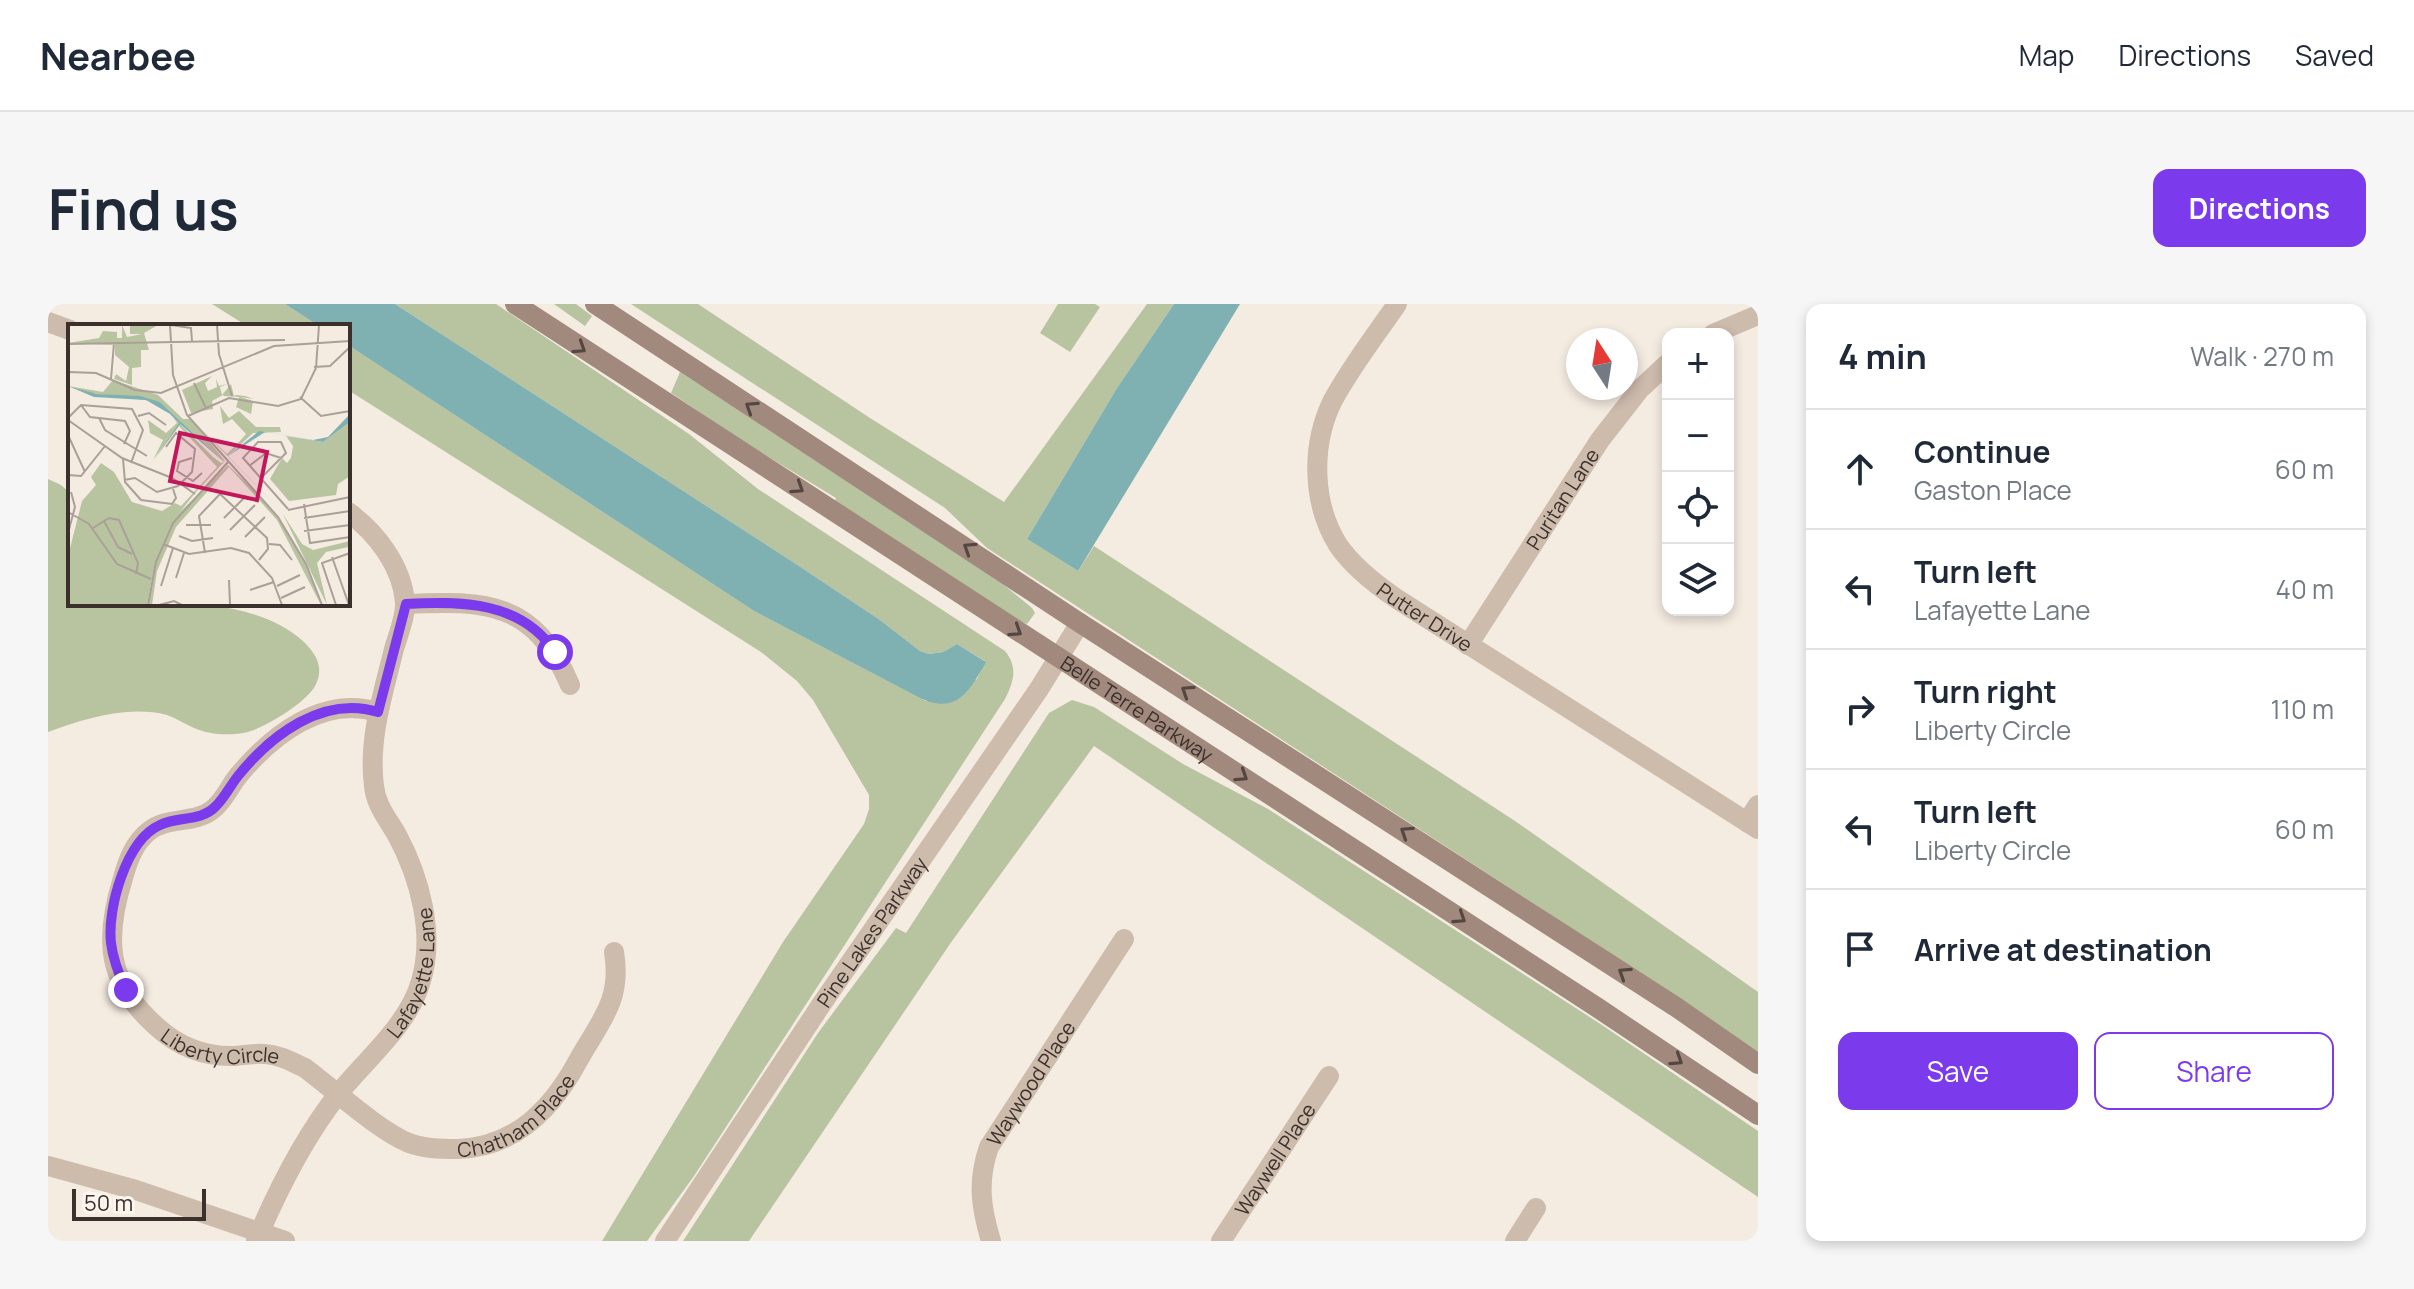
<!DOCTYPE html>
<html lang="en">
<head>
<meta charset="utf-8">
<style>
  :root { --surface:#fff; --page:#f6f6f7; --text:#1f2937; --muted:#747a83; --line:#e0e1e3; --accent:#7c3aed }
  body { margin:0; font-family:Manrope,sans-serif; background:var(--page); color:var(--text) }
  .controls { position:absolute; right:24px; top:24px; display:grid; overflow:hidden; border-radius:16px; box-shadow:0 4px 12px #0003 }
  .controls button { width:72px; height:72px; display:grid; place-items:center; padding:0; border:0; border-bottom:2px solid var(--line); background:var(--surface); color:var(--text); font:40px sans-serif }
  .compass { position:absolute; left:1518px; top:24px; width:72px; height:72px; border-radius:50%; background:var(--surface); box-shadow:0 4px 12px #0003; rotate:348deg }
  .scale { position:absolute; left:24px; bottom:20px; width:134px; box-sizing:border-box; padding-left:8px; border:4px solid #3b302b; border-top:0; font-size:22px; line-height:28px; white-space:nowrap; color:#3b302b; -webkit-text-stroke:6px #fbf5ee; paint-order:stroke }
  .stop { position:absolute; width:24px; height:24px; margin:-18px; border:6px solid #7c3aed; border-radius:50%; background:#fff }
  .stop.end { background:#7c3aed; border-color:#fff; box-shadow:0 2px 8px #0008 }
  .list { margin:0; padding:0; list-style:none }
  h2 { display:flex; justify-content:space-between; align-items:center; height:104px; margin:0; padding:0 32px; font-size:34px }
  h2 small { font-size:26px; font-weight:400; color:var(--muted) }
  .list li { display:grid; grid-template-columns:52px 1fr auto; gap:24px; align-items:center; box-sizing:border-box; height:120px; padding:0 32px; border-top:2px solid var(--line) }
  .list b { display:block; font-size:30px; white-space:nowrap }
  .list p { margin:0; font-size:26px; white-space:nowrap; color:var(--muted) }
  .list em { font-size:26px; font-style:normal; color:var(--muted) }
  .actions { display:flex; gap:16px; padding:24px 32px }
  .actions a { flex:1; padding:18px 0; border:2px solid var(--accent); border-radius:16px; text-align:center; font-size:28px; color:var(--accent) }
  .actions .main { background:var(--accent); color:#fff }
  .icon { flex:none; width:44px; height:44px; fill:none; stroke:currentColor; stroke-width:2; stroke-linecap:round; stroke-linejoin:round }
  .map { position:relative; flex:none; width:1710px; height:937px; overflow:hidden; border-radius:16px }
  header { display:flex; align-items:center; gap:48px; box-sizing:border-box; height:112px; padding:0 40px; background:var(--surface); border-bottom:2px solid var(--line) }
  header strong { font-size:38px }
  nav { display:flex; gap:44px; margin-inline-start:auto; font-size:28px }
  .intro { display:flex; align-items:center; justify-content:space-between; box-sizing:border-box; height:192px; padding:0 48px }
  h1 { margin:0; font-size:56px }
  .button { padding:20px 36px; border-radius:16px; background:var(--accent); color:#fff; font-size:28px; font-weight:700 }
  main { display:flex; gap:48px; padding:0 48px }
  aside { flex:1; background:var(--surface); border-radius:16px; box-shadow:0 4px 12px #0003 }
  .map>svg:first-child { display:block }
  .green { fill:#b8c4a0 }
  .water { fill:#7fb0b2 }
  .lines { fill:none; stroke-linecap:round; stroke-linejoin:round }
  .minor { stroke:#cdbbac; stroke-width:20 }
  .tertiary { stroke:#cdbbac; stroke-width:20 }
  .secondary { stroke:#a18a7d; stroke-width:20 }
  .oneway { stroke:#544640 }
  .route { stroke:#7c3aed; stroke-width:10 }
  .labels { text-anchor:middle; dominant-baseline:central; stroke-width:6; stroke-linejoin:round; paint-order:stroke }
  .street-label { font-size:20px; fill:#3b302b; stroke:#fbf5ee }
  .inset-road { fill:none; stroke:#aaa098; stroke-width:2 }
  .view { fill:#c2185b; fill-opacity:0.15; stroke:#c2185b; stroke-width:4 }
  .inset-edge { fill:none; stroke:#3b302b; stroke-width:4 }
</style>
</head>
<body>
<header>
<strong>Nearbee</strong>
<nav><a>Map</a><a>Directions</a><a>Saved</a></nav>
</header>
<div class="intro"><h1>Find us</h1><a class="button">Directions</a></div>
<main>
<div class="map">
<svg width="1710" height="937" viewBox="0 0 1710 937">
  <rect width="100%" height="100%" fill="#f4ebe1"/>
  <g class="green">
    <polygon points="164,0 237,0 271,22 199,22"/>
    <path d="M347,0H448L641,130L710,185L957,347C970,363 966,377 957,395L646,872L599,937H554L735,638L816,520L821,505V491L765,396L749,377L713,348L300,86V41L706,307L878,397L929,375L937,357L909,340L895,348L881,350L872,347L832,316L754,264Z"/>
    <polygon points="506,0 528,0 544,12 537,22"/>
    <polygon points="583,0 650,0 822,114 956,198 1099,0 1126,0 1069,84 979,235 1030,267 1046,242 1467,517 1710,688 1710,748 1488,601 939,244 897,204"/>
    <polygon points="1010,0 1047,0 1052,3 1022,48 992,29"/>
    <polygon points="632,68 950,276 984,304 987,309 979,320 969,316 787,197 788,194 699,140 623,89"/>
    <path d="M0,175L13,181L22,189V300C95,300 198,286 256,338C268,350 276,363 268,380C261,397 218,423 200,428C183,432 162,431 146,424C137,420 128,414 119,411C80,401 36,415 0,428Z"/>
    <polygon points="1024,396 1046,403 1135,460 1220,505 1554,721 1710,827 1710,893 1046,442 904,637 701,937 635,937 770,729 848,624 858,629 1001,409"/>
  </g>
  <g class="water">
    <path d="M237,0H347L754,264L832,316L872,347L881,350L895,348L909,340L938,358C921,388 908,412 870,393L706,307L300,41V22H271Z"/>
    <polygon points="1126,0 1192,0 1030,267 979,235 1069,84"/>
  </g>
  <g class="lines">
    <g class="minor">
      <path id="s1" d="M1349,0C1327,32 1302,64 1284,98C1263,142 1264,199 1290,241C1305,263 1327,280 1349,295L1710,525"/>
      <polyline points="0,18 22,26"/>
      <polyline points="1665,30 1710,11"/>
      <path d="M358,300C439,296 487,298 522,381"/>
      <path id="s2" d="M1420,341L1552,136L1591,86L1620,59"/>
      <path id="s3" d="M330,408C275,391 224,431 190,472C181,483 176,497 164,506C146,520 120,512 101,527C86,539 80,556 75,574C56,635 58,678 109,723C131,743 157,753 187,752C197,751 207,749 217,750C232,751 244,758 257,764C285,785 331,827 361,839C377,845 393,845 410,845C468,843 505,804 531,755C553,716 574,696 566,648"/>
      <polyline points="1699,518 1710,501"/>
      <polyline points="0,862 88,886 237,937"/>
      <path id="s4" d="M208,937C230,885 256,833 291,789C319,754 360,722 373,677C387,630 372,574 349,531C340,515 328,502 326,482C320,435 335,390 346,345C350,331 358,312 357,298C354,262 328,228 300,208"/>
      <path id="s5" d="M943,937C933,904 929,877 941,843L1076,635"/>
      <path id="s6" d="M1173,937L1281,772"/>
      <polyline points="1467,937 1488,904"/>
    </g>
    <path class="tertiary" id="s7" d="M617,937L773,701L991,385L1032,319"/>
    <g class="secondary">
      <path id="s8" d="M467,0L1550,704L1710,811"/>
      <polyline points="547,0 1032,319 1628,703 1710,760"/>
    </g>
  </g>
  <defs><path id="oneway-chevron" d="M-2-3.5L2.5 0L-2 3.5" fill="none" stroke-width="1.6" stroke-linecap="round" stroke-linejoin="round" transform="scale(2)"/></defs>
  <g class="oneway">
    <use href="#oneway-chevron" transform="translate(532 44) rotate(33)"/>
    <use href="#oneway-chevron" transform="translate(703 103) rotate(-147)"/>
    <use href="#oneway-chevron" transform="translate(750 184) rotate(33)"/>
    <use href="#oneway-chevron" transform="translate(921 244) rotate(-147)"/>
    <use href="#oneway-chevron" transform="translate(968 327) rotate(33)"/>
    <use href="#oneway-chevron" transform="translate(1139 387) rotate(-147)"/>
    <use href="#oneway-chevron" transform="translate(1194 472) rotate(33)"/>
    <use href="#oneway-chevron" transform="translate(1358 528) rotate(-147)"/>
    <use href="#oneway-chevron" transform="translate(1412 614) rotate(33)"/>
    <use href="#oneway-chevron" transform="translate(1576 669) rotate(-147)"/>
    <use href="#oneway-chevron" transform="translate(1629 756) rotate(33)"/>
  </g>
  <g class="lines">
    <path class="route" d="M78,686C71,671 65,656 63,639C59,605 78,536 112,521C130,512 153,518 168,502C177,493 182,482 190,472C223,431 275,391 330,408L358,300C413,297 473,297 507,348"/>
  </g>
  <g class="labels">
    <g class="street-label">
      <text stroke="none"><textPath href="#s2" startOffset="174">Puritan Lane</textPath></text>
      <text stroke="none"><textPath href="#s1" startOffset="380">Putter Drive</textPath></text>
      <text stroke="none"><textPath href="#s8" startOffset="742">Belle Terre Parkway</textPath></text>
      <text stroke="none"><textPath href="#s7" startOffset="372">Pine Lakes Parkway</textPath></text>
      <text stroke="none"><textPath href="#s4" startOffset="316">Lafayette Lane</textPath></text>
      <text stroke="none"><textPath href="#s3" startOffset="562">Liberty Circle</textPath></text>
      <text stroke="none"><textPath href="#s5" startOffset="172">Waywood Place</textPath></text>
      <text stroke="none"><textPath href="#s3" startOffset="898">Chatham Place</textPath></text>
      <text stroke="none"><textPath href="#s6" startOffset="98">Waywell Place</textPath></text>
    </g>
  </g>
  <g transform="translate(20 20)">
    <rect width="282" height="282" fill="#f4ebe1"/>
    <path d="M54,1L59,13L74,10H62V1H90L76,9L81,26H73V43L64,44V61L46,55L48,50L58,57L61,43L47,31V21L0,19L31,14L35,7L49,8V14H54ZM144,52L137,59L140,67L149,63L148,55L151,62L159,60L152,63L154,71L163,60L166,72L168,71L177,72L186,75L172,73L185,77L183,90L168,83L171,73L156,72L155,71L144,77L145,85L123,89L114,66ZM45,56L90,71L115,95H123L157,137L128,168L112,188L160,141L195,175L220,208L240,244L253,281L209,196L161,143L108,203L89,247L84,281H80L86,245L79,281H0V232L14,177L28,161L23,153L33,139L46,148L64,178L94,187L107,179L113,182L149,143L111,102L85,136L95,116L82,109L80,96L98,109L109,99L105,93L145,133L153,139L156,138L92,78L23,69L0,62L35,68ZM152,82L161,94L171,87L188,103H212L213,108L185,109L160,132L215,189L132,104L159,130L171,118L178,110L164,95L155,100ZM282,98V152L270,160L268,171L221,177L202,155L214,134L219,139L223,134L225,122L218,112L255,118ZM215,190L234,220L245,226L282,217V228L280,223L258,228L249,239L259,281Z" fill="#b8c4a0"/>
    <path d="M0,62L29,70L72,72L92,78L156,138L112,100L87,135L111,99L102,90L78,76L26,73ZM282,90V98L255,118L197,108L160,132L191,107L245,116L260,113Z" fill="#7fb0b2"/>
    <path class="inset-road" d="M102,1L105,51L119,91L210,193L238,240L254,281M103,1L123,4L124,17M149,1L151,30L164,72M0,20L217,16M246,43L262,42L282,23M0,48L28,49L67,66L93,69L206,22L282,17M43,55L46,19M126,59L138,84M232,73L253,92L282,87M13,81L22,93L57,97L62,107L56,120M70,92L81,89L98,101M120,92L161,74L210,82L233,75L248,44L251,1M0,94L13,81L64,85L75,106L63,139M31,94L37,106L79,132M0,96L54,134L104,154L127,170M0,111L17,148M124,134L111,138L109,147L125,157L134,149M55,135L57,158L73,176L104,180L108,174L105,165M181,142L198,129L213,134M0,151L13,152L37,122M193,154L218,129L213,118H190L175,134L220,185M56,156L67,154L89,168L110,162L124,148L127,125L108,109L98,123M236,180L242,219L282,213M220,186L282,173M0,188L21,200L49,240L83,255M156,194L178,172M236,194L282,187M36,197L50,223L64,230M118,201H143M25,204L41,194L51,196L70,239L68,250M162,206L187,181M236,207L282,201M0,209L7,183L3,168M111,212L124,217L145,214M177,213L197,193M95,220L121,230L163,224L181,229L204,254L214,281M201,220L212,221L224,236M137,229L131,192L152,170L199,214L200,225L191,236M264,233L281,281M108,254L116,229M161,256L162,280M93,262L105,224M209,262L232,251M182,266L206,258M213,274L237,263M80,281L88,238L105,199L161,137M91,281L106,277L114,281M138,281H163M268,281L254,239L282,229"/>
    <path class="view" d="M112,109L199,128L189,176L102,157Z"/>
    <rect width="282" height="282" class="inset-edge"/>
  </g>
</svg>
<div class="controls">
<button>+</button>
<button>−</button>
<button><svg class="icon" aria-label="locate" viewBox="0 0 24 24"><circle cx="12" cy="12" r="6"/><path d="M12 2v4M12 18v4M2 12h4M18 12h4"/></svg></button>
<button><svg class="icon" aria-label="layers" viewBox="0 0 24 24"><path d="M12 4l9 5-9 5-9-5zM3 14l9 5 9-5"/></svg></button>
</div>
<svg class="compass" viewBox="-18 -18 36 36"><path d="M0-13l5 13h-10z" fill="#e53935"/><path d="M0 13l5-13h-10z" fill="#747a83"/></svg>
<div class="scale">50 m</div>
<div class="stop" style="left:507px;top:348px"></div>
<div class="stop end" style="left:78px;top:686px"></div>
</div>
<aside>
<h2>4 min<small>Walk · 270 m</small></h2>
<ul class="list">
<li><svg class="icon" aria-label="ahead" viewBox="0 0 24 24"><path d="M12 20V5M6 11l6-6 6 6"/></svg><div><b>Continue</b><p>Gaston Place</p></div><em>60 m</em></li>
<li><svg class="icon" aria-label="left" viewBox="0 0 24 24"><path d="M17 20v-9H6M10 6l-5 5 5 5"/></svg><div><b>Turn left</b><p>Lafayette Lane</p></div><em>40 m</em></li>
<li><svg class="icon" aria-label="right" viewBox="0 0 24 24"><path d="M7 20v-9h11M14 6l5 5-5 5"/></svg><div><b>Turn right</b><p>Liberty Circle</p></div><em>110 m</em></li>
<li><svg class="icon" aria-label="left" viewBox="0 0 24 24"><path d="M17 20v-9H6M10 6l-5 5 5 5"/></svg><div><b>Turn left</b><p>Liberty Circle</p></div><em>60 m</em></li>
<li><svg class="icon" aria-label="arrive" viewBox="0 0 24 24"><path d="M6 21V4h12l-3 4 3 4H6"/></svg><div><b>Arrive at destination</b></div></li>
</ul>
<div class="actions"><a class="main">Save</a><a>Share</a></div>
</aside>
</main>
</body>
</html>
